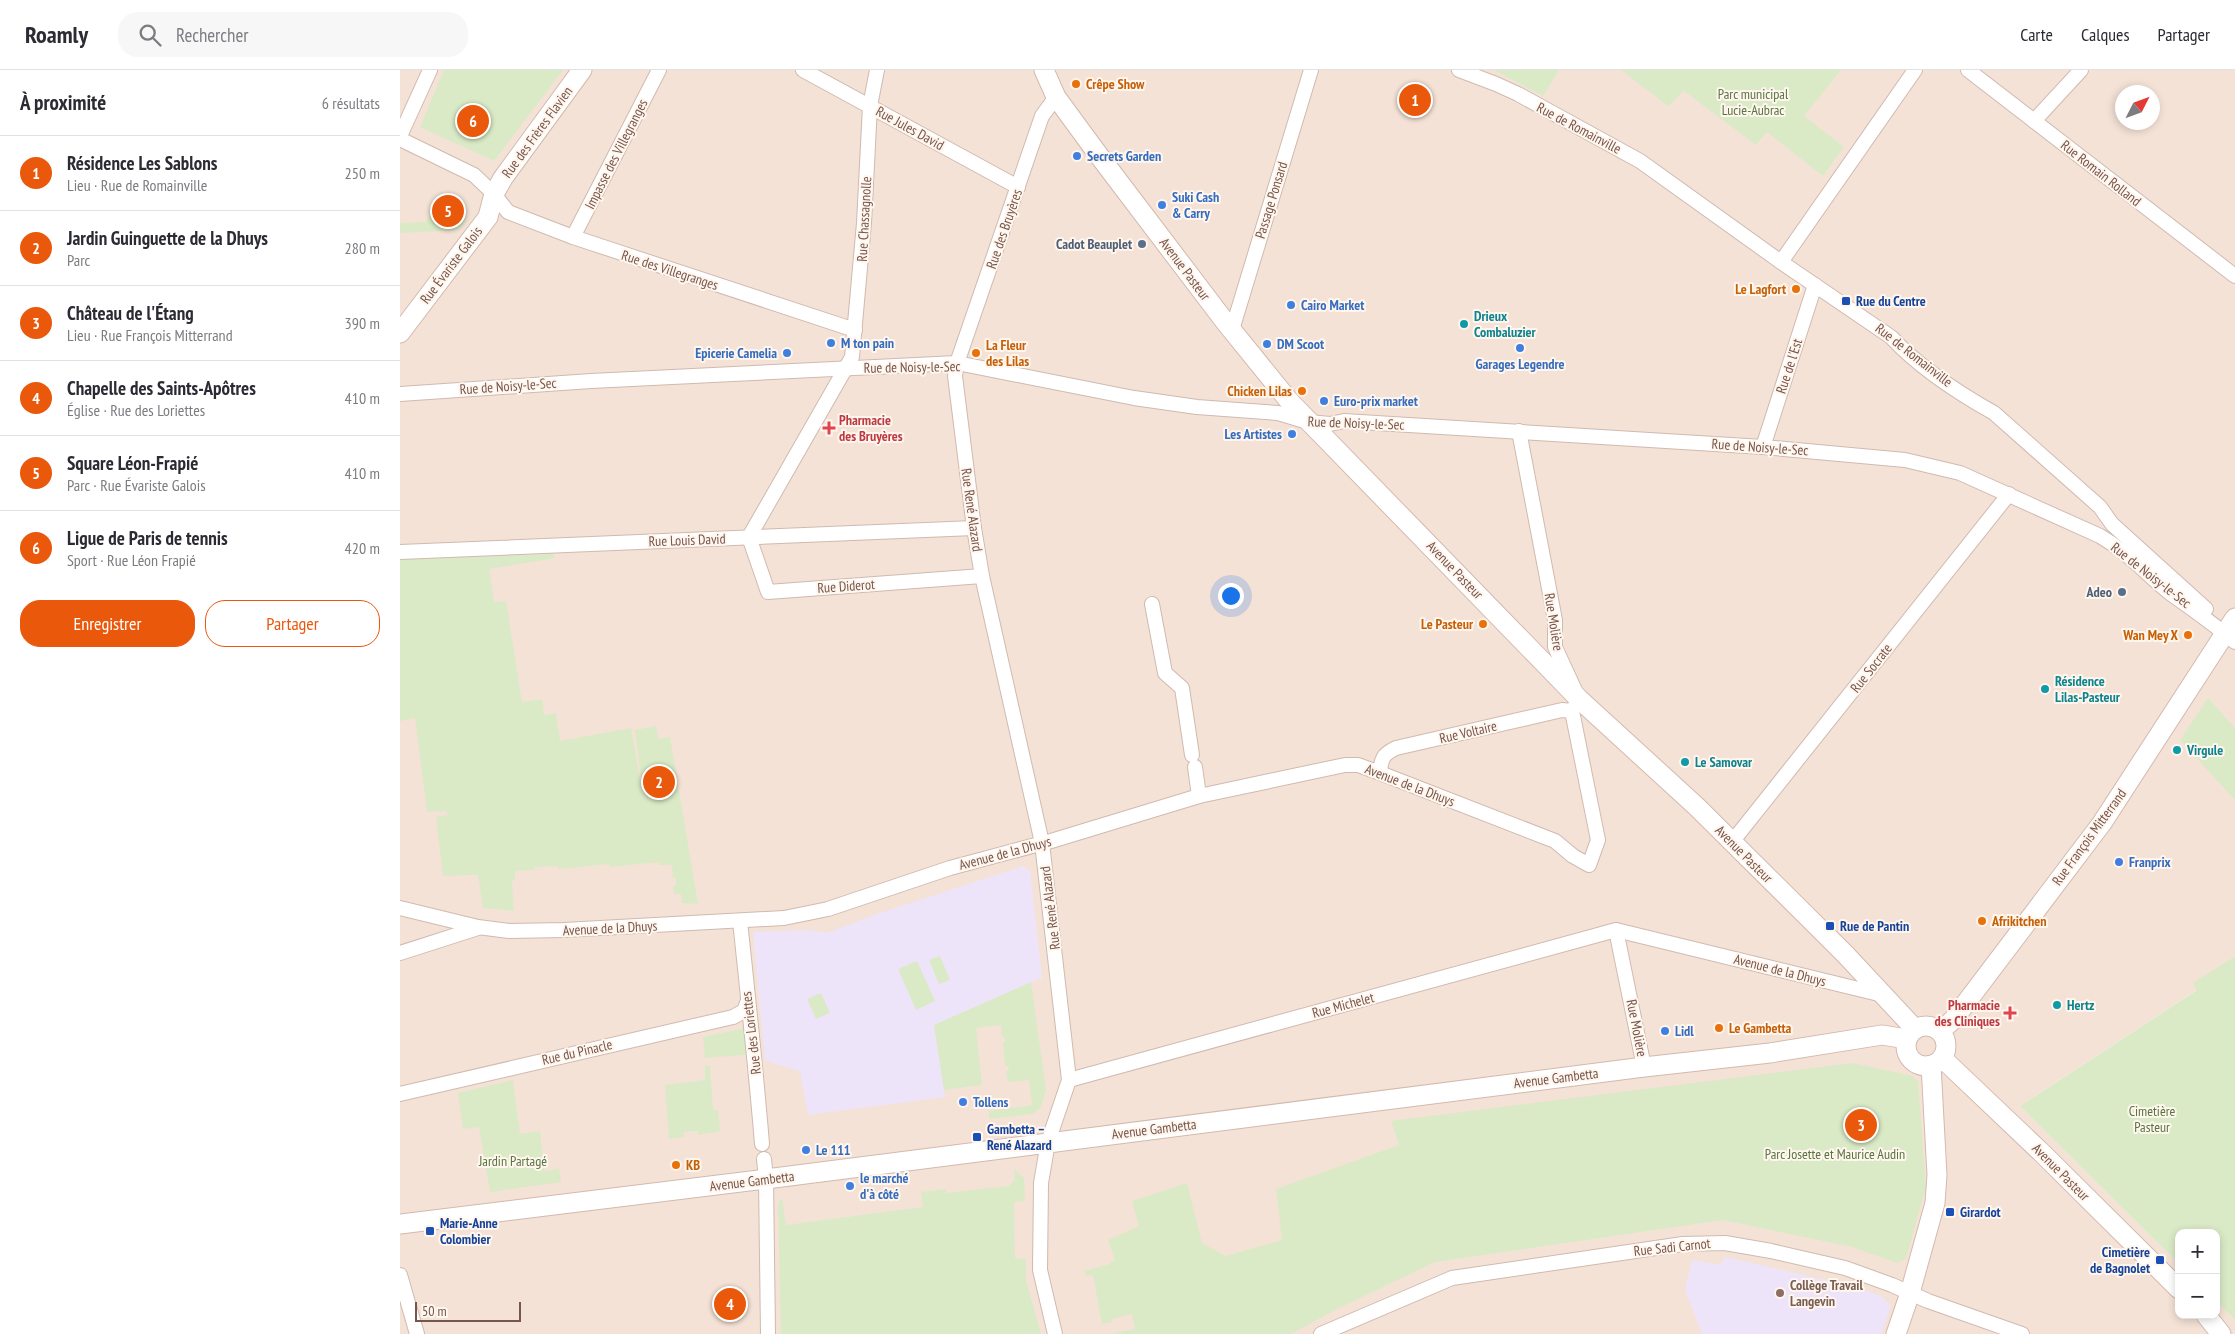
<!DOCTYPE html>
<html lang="fr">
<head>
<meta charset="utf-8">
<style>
  :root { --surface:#fff; --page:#f7f7f7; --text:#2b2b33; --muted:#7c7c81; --line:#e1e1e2; --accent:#ea580c }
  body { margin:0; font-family:"PT Sans Narrow",sans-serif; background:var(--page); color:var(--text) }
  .controls { position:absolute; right:15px; bottom:15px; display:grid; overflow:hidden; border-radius:10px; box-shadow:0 2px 8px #0003 }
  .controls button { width:45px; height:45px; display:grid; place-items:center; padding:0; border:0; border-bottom:1px solid var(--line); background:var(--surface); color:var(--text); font:25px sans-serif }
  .compass { position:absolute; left:1715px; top:15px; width:45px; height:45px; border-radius:50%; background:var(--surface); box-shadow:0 2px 8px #0003; rotate:48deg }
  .scale { position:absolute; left:15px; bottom:12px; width:106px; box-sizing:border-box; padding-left:5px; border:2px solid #76554c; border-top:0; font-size:14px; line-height:18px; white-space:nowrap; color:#76554c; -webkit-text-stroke:4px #fff6ee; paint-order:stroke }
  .you { position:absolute; left:830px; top:525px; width:18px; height:18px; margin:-12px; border:4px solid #fff; border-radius:50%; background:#1a73e8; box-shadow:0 0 0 8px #1a73e833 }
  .badge { display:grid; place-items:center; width:32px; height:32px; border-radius:50%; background:var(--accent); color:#fff; font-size:16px; font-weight:700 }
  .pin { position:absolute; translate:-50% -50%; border:2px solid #fff; box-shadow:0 1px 5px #0006 }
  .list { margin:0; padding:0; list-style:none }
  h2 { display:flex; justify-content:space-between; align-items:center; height:65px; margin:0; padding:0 20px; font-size:21px }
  h2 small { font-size:16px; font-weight:400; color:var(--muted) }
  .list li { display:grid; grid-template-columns:32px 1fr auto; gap:15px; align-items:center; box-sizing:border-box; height:75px; padding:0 20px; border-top:1px solid var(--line) }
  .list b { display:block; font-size:19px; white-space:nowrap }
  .list p { margin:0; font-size:16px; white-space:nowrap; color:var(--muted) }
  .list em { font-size:16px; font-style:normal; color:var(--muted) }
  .actions { display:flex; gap:10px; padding:15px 20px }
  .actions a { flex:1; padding:11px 0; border:1px solid var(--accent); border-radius:20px; text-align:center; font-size:18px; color:var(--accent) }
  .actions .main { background:var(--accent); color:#fff }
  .icon { flex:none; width:28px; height:28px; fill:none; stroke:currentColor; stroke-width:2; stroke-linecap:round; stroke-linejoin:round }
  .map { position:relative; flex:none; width:1835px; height:1264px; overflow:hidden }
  header { display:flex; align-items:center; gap:30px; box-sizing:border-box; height:70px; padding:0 25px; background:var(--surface); border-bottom:1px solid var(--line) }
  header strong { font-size:24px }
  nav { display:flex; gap:28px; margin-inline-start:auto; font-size:18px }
  .search { width:350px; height:45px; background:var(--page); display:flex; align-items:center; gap:12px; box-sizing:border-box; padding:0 18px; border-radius:20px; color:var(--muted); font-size:19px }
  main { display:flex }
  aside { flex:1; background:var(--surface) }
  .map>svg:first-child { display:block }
  .residential { fill:#f4e2d6; fill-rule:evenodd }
  .education { fill:#eee4f9 }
  .green { fill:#daeac6 }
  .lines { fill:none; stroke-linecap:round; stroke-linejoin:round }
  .street-casing { stroke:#d0bab0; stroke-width:16 }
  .secondary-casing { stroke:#d3b9ae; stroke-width:21 }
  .street { stroke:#fff; stroke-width:14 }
  .secondary { stroke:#fff; stroke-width:19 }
  .food-dot { fill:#e8710a; stroke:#fff6ee; stroke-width:2 }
  .shop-dot { fill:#3f7fe0; stroke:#fff6ee; stroke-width:2 }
  .service-dot { fill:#5c6f8a; stroke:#fff6ee; stroke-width:2 }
  .transit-dot { fill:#1a4fb4; stroke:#fff6ee; stroke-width:2 }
  .culture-dot { fill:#0f9aa8; stroke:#fff6ee; stroke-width:2 }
  .health-dot { fill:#e0444e; stroke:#fff6ee; stroke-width:2 }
  .education-dot { fill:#8d6e63; stroke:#fff6ee; stroke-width:2 }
  .labels { text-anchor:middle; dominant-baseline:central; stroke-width:4; stroke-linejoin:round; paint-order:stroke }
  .food-label { font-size:14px; font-weight:bold; fill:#c56008; stroke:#fff6ee; text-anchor:start }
  .park-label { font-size:14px; fill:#587541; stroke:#fff6ee }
  .street-label { font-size:14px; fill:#76554c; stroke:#fff6ee }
  .shop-label { font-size:14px; font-weight:bold; fill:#366cbe; stroke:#fff6ee; text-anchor:start }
  .service-label { font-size:14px; font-weight:bold; fill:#4e5e75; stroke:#fff6ee; text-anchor:end }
  .transit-label { font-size:14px; font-weight:bold; fill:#164399; stroke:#fff6ee; text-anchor:start }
  .culture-label { font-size:14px; font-weight:bold; fill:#0d838f; stroke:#fff6ee; text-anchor:start }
  .health-label { font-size:14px; font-weight:bold; fill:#be3a42; stroke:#fff6ee; text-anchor:start }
  .education-label { font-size:14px; font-weight:bold; fill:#785e54; stroke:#fff6ee; text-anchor:start }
</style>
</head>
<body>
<header>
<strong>Roamly</strong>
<div class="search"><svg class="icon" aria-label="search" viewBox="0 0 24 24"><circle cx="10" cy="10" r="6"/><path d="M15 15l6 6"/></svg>Rechercher</div>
<nav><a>Carte</a><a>Calques</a><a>Partager</a></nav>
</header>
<main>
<aside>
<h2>À proximité<small>6 résultats</small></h2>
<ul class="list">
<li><span class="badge">1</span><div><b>Résidence Les Sablons</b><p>Lieu · Rue de Romainville</p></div><em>250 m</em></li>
<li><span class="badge">2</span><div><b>Jardin Guinguette de la Dhuys</b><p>Parc</p></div><em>280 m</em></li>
<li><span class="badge">3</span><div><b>Château de l'Étang</b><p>Lieu · Rue François Mitterrand</p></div><em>390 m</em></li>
<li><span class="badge">4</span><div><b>Chapelle des Saints-Apôtres</b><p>Église · Rue des Loriettes</p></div><em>410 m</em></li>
<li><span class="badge">5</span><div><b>Square Léon-Frapié</b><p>Parc · Rue Évariste Galois</p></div><em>410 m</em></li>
<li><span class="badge">6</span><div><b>Ligue de Paris de tennis</b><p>Sport · Rue Léon Frapié</p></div><em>420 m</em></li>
</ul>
<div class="actions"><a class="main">Enregistrer</a><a>Partager</a></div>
</aside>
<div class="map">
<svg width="1835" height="1264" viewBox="0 0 1835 1264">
  <rect width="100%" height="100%" fill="#fcf1e8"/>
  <path class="residential" d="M0,0H1835V886L1794,913L1798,919L1620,1036L1779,1194V1245H1816V1231L1835,1250V1264H0ZM1722,22H1752V52H1722Z"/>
  <g class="education">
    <polygon points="623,796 630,801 642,908 534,955 545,1027 408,1045 400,1001 365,991 353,862 409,860 427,863 477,844"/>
    <polygon points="1325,1187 1448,1215 1481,1226 1491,1236 1481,1264 1302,1264 1285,1220 1292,1190 1320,1195"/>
  </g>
  <g class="green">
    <polygon points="44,0 163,0 94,91 20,57"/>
    <polygon points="1094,0 1159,0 1143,26"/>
    <polygon points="1221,0 1441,0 1404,46 1444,77 1423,106 1367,62 1356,75 1284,21 1268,36"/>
    <polygon points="41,122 63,133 66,150 59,160 0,163 0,153 26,152"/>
    <polygon points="153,484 155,488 89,499 94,532 106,531 122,632 142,629 144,645 156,643 160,671 231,658 244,731 235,660 256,656 258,669 270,667 298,834 282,833 281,824 274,824 273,816 276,815 276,808 273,808 272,795 259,795 259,792 209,797 209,794 159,799 158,796 134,797 134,800 115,801 115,809 112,810 114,841 83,838 78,805 43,806 36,747 48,745 46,741 27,742 15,648 0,651 0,489"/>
    <polygon points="1808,628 1835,658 1835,730 1780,670"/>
    <polygon points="540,886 550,910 539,914 529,890"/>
    <polygon points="1835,886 1835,1250 1816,1231 1816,1163 1779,1163 1779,1194 1620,1036 1797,920 1793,913"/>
    <polygon points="517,891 535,931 516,940 498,899"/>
    <polygon points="631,912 646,1020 641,1037 633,1044 589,1049 589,1041 632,1035 629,1010 608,1012 606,1001 609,1001 608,996 605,996 603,972 605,972 605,967 602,967 601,955 576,958 582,1015 544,1020 534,955"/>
    <polygon points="421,923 430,943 416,949 407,929"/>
    <polygon points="350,957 353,984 305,988 303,967"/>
    <polygon points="1453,993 1512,1006 1518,1011 1526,1117 1506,1189 1497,1193 1452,1177 1323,1150 1035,1192 937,1239 891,1264 709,1264 735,1259 732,1244 712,1249 712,1252 702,1254 693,1205 686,1206 684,1201 710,1194 710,1192 715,1190 708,1170 739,1156 732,1131 787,1113 802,1173 826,1186 882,1170 876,1119 999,1075 991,1051"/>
    <polygon points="305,996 310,996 313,1040 318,1040 320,1061 298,1065 298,1061 284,1062 284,1067 269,1069 265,1015 305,1010"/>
    <polygon points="113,1010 120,1064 140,1061 144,1101 159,1099 161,1112 90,1122 79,1057 63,1059 58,1023"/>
    <polygon points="614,1099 624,1108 625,1131 614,1132 615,1188 626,1189 626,1210 641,1264 381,1264 378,1134 382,1128 386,1155 523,1137 521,1122 546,1119 547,1123 609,1116 615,1110"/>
  </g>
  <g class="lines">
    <g class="street-casing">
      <g id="street">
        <polyline points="403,0 618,117"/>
        <polyline points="477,0 470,36 464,153 452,287 349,467 368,522 582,506"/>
        <path d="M1059,0L1096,14L1118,24L1240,91L1381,192L1491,267C1518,296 1560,324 1594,343L1700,437L1712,454L1806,539"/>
        <polyline points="1568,0 1835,206"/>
        <polyline points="1634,51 1681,0"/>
        <polyline points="0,66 30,0"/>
        <polyline points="0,69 74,105 94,124 108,142 173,167 455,260"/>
        <polyline points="173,167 259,0"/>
        <polyline points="1381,192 1515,0"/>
        <polyline points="832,260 911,0"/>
        <path d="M0,324L191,311L557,293L734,328L797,337L878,343L908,352L930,354L944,351L1363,377L1505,390L1560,403L1700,466C1729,483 1745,503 1770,523C1792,539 1814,554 1835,572"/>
        <polyline points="1363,377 1415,215"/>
        <polyline points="0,482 574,458"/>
        <polyline points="752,534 765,603 782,618 792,685"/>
        <polyline points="795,697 799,726"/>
        <path d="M980,703C981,689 983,684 996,678L1162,640L1172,641"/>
        <polyline points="1332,772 1609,424"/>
        <polyline points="0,838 78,857 109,861 164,860 384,848 428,839 550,798 651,771 799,726 945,695 958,695 980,703 1155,771 1173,786 1189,795 1198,770 1172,641 1179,629 1155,577 1155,550 1119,361"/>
        <path d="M340,851C348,926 356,1000 362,1074"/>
        <polyline points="1216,860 1244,997"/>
        <polyline points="0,883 78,858"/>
        <polyline points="669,1010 1216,860 1483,925"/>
        <polyline points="0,1024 333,947 344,941 347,933"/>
        <polyline points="364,1089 366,1109 368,1264"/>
        <polyline points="0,1205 17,1264"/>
        <polyline points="655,1264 640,1200 641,1113 648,1072 669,1010 642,773 582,506 574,458 555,306 557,293 642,46 656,27"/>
        <polyline points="921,1264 1052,1208 1283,1174 1325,1173 1371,1181 1445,1198 1492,1215 1528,1231 1622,1264"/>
      </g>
    </g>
    <g class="secondary-casing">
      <g id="secondary">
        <polyline points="644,0 656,27 700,87 826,253 890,332 1179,629 1297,737 1445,884 1515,959"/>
        <polyline points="0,263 88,147 94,124 103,108 182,0"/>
        <circle cx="1526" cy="976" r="20"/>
        <polyline points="1540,961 1553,950 1702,753 1835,548"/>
        <polyline points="1542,988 1642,1083 1779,1219"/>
        <polyline points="0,1154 366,1109 1244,997 1370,983 1482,965 1507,969"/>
        <polyline points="1806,1245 1821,1264"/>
        <polyline points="1496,1264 1510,1223 1535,1133 1537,1105 1531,995"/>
      </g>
    </g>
    <use href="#street" class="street"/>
    <use href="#secondary" class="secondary"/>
  </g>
  <g class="food-dot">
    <circle cx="676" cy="14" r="5"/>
    <circle cx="1396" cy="219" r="5"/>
    <circle cx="576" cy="283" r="5"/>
    <circle cx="902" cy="321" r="5"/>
    <circle cx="1083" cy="554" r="5"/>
    <circle cx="1788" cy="565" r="5"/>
    <circle cx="1582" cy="851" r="5"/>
    <circle cx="1319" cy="958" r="5"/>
    <circle cx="276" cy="1095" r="5"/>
  </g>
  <g class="shop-dot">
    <circle cx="677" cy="86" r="5"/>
    <circle cx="762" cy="135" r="5"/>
    <circle cx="891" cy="235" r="5"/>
    <circle cx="431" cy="273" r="5"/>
    <circle cx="867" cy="274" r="5"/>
    <circle cx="1120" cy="278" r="5"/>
    <circle cx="387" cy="283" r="5"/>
    <circle cx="924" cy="331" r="5"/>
    <circle cx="892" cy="364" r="5"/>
    <circle cx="1719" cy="792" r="5"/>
    <circle cx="1265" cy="961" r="5"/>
    <circle cx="563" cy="1032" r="5"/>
    <circle cx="406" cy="1080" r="5"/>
    <circle cx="450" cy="1116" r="5"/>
  </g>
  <g class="service-dot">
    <circle cx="742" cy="174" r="5"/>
    <circle cx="1722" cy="522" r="5"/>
  </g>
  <g class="transit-dot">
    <rect x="1441" y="226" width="10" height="10" rx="2.5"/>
    <rect x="1425" y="851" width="10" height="10" rx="2.5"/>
    <rect x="572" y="1062" width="10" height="10" rx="2.5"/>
    <rect x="1545" y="1137" width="10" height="10" rx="2.5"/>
    <rect x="25" y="1156" width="10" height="10" rx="2.5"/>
    <rect x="1755" y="1185" width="10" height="10" rx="2.5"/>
  </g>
  <g class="culture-dot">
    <circle cx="1064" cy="254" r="5"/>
    <circle cx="1645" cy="619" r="5"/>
    <circle cx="1777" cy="680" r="5"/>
    <circle cx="1285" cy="692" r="5"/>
    <circle cx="1657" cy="935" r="5"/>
  </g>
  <g class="health-dot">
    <path d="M426.5 350.5h5v5h5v5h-5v5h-5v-5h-5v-5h5z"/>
    <path d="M1607.5 935.5h5v5h5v5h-5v5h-5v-5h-5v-5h5z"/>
  </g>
  <circle class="education-dot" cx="1380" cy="1223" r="5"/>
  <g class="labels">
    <g class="food-label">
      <text x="686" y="14">Crêpe Show</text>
      <text x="1386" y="219" text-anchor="end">Le Lagfort</text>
      <text x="586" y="275">La Fleur<tspan x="586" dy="16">des Lilas</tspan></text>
      <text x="892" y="321" text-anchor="end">Chicken Lilas</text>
      <text x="1073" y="554" text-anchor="end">Le Pasteur</text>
      <text x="1778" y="565" text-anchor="end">Wan Mey X</text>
      <text x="1592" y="851">Afrikitchen</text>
      <text x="1329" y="958">Le Gambetta</text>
      <text x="286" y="1095">KB</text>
    </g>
    <g class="park-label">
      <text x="1353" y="24">Parc municipal<tspan x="1353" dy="16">Lucie-Aubrac</tspan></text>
      <text x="1752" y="1041">Cimetière<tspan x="1752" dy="16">Pasteur</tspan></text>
      <text x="1435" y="1084">Parc Josette et Maurice Audin</text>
      <text x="113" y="1091">Jardin Partagé</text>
    </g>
    <g class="street-label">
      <text transform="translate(510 58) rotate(29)">Rue Jules David</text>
      <text transform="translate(1179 58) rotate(28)">Rue de Romainville</text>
      <text transform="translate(137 62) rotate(-54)">Rue des Frères Flavien</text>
      <text transform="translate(216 84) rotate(-63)">Impasse des Villegranges</text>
      <text transform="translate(1701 103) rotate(38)">Rue Romain Rolland</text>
      <text transform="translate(871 130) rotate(-73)">Passage Ponsard</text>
      <text transform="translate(464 149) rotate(-87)">Rue Chassagnolle</text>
      <text transform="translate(604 159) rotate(-71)">Rue des Bruyères</text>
      <text transform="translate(51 195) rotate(-53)">Rue Évariste Galois</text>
      <text transform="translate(785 199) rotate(53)">Avenue Pasteur</text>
      <text transform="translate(270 200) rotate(18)">Rue des Villegranges</text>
      <text transform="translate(1514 285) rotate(38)">Rue de Romainville</text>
      <text transform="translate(1389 296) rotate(-72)">Rue de l'Est</text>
      <text transform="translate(512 297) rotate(-1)">Rue de Noisy-le-Sec</text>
      <text transform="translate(108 316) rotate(-4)">Rue de Noisy-le-Sec</text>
      <text transform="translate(956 353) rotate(2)">Rue de Noisy-le-Sec</text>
      <text transform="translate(1360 377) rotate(4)">Rue de Noisy-le-Sec</text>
      <text transform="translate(572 440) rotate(82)">Rue René Alazard</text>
      <text transform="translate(287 470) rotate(-2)">Rue Louis David</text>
      <text transform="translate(1055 500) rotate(46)">Avenue Pasteur</text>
      <text transform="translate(1751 505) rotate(38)">Rue de Noisy-le-Sec</text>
      <text transform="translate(446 516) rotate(-4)">Rue Diderot</text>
      <text transform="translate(1154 552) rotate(81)">Rue Molière</text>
      <text transform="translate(1471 598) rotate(-52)">Rue Socrate</text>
      <text transform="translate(1068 662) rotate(-13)">Rue Voltaire</text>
      <text transform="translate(1010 715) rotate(21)">Avenue de la Dhuys</text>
      <text transform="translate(1689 767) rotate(-54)">Rue François Mitterrand</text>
      <text transform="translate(605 783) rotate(-15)">Avenue de la Dhuys</text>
      <text transform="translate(1344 784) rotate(45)">Avenue Pasteur</text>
      <text transform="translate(650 838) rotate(-97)">Rue René Alazard</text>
      <text transform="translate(210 858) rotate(-3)">Avenue de la Dhuys</text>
      <text transform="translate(1380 900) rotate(14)">Avenue de la Dhuys</text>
      <text transform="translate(943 935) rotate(-15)">Rue Michelet</text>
      <text transform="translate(1237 958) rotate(79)">Rue Molière</text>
      <text transform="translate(351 963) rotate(-97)">Rue des Loriettes</text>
      <text transform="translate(177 982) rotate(-13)">Rue du Pinacle</text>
      <text transform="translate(1156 1008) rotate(-7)">Avenue Gambetta</text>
      <text transform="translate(754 1059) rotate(-7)">Avenue Gambetta</text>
      <text transform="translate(1661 1102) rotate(45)">Avenue Pasteur</text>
      <text transform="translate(352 1111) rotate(-7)">Avenue Gambetta</text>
      <text transform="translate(1272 1177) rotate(-6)">Rue Sadi Carnot</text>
    </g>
    <g class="shop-label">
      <text x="687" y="86">Secrets Garden</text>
      <text x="772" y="127">Suki Cash<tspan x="772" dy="16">&amp; Carry</tspan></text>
      <text x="901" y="235">Cairo Market</text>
      <text x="441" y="273">M ton pain</text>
      <text x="877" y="274">DM Scoot</text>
      <text x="377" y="283" text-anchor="end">Epicerie Camelia</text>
      <text x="1120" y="294" text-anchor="middle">Garages Legendre</text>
      <text x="934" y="331">Euro-prix market</text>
      <text x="882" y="364" text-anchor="end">Les Artistes</text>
      <text x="1729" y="792">Franprix</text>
      <text x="1275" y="961">Lidl</text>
      <text x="573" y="1032">Tollens</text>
      <text x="416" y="1080">Le 111</text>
      <text x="460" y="1108">le marché<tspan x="460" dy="16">d'à côté</tspan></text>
    </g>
    <g class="service-label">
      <text x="732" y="174">Cadot Beauplet</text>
      <text x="1712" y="522">Adeo</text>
    </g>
    <g class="transit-label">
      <text x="1456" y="231">Rue du Centre</text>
      <text x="1440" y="856">Rue de Pantin</text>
      <text x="587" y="1059">Gambetta –<tspan x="587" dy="16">René Alazard</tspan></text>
      <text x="1560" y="1142">Girardot</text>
      <text x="40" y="1153">Marie-Anne<tspan x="40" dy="16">Colombier</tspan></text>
      <text x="1750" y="1182" text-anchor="end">Cimetière<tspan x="1750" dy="16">de Bagnolet</tspan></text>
    </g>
    <g class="culture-label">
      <text x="1074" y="246">Drieux<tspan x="1074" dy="16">Combaluzier</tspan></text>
      <text x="1655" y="611">Résidence<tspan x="1655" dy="16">Lilas-Pasteur</tspan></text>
      <text x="1787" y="680">Virgule</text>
      <text x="1295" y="692">Le Samovar</text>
      <text x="1667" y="935">Hertz</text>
    </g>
    <g class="health-label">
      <text x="439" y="350">Pharmacie<tspan x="439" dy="16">des Bruyères</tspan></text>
      <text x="1600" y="935" text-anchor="end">Pharmacie<tspan x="1600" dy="16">des Cliniques</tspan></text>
    </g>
    <g class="education-label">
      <text x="1390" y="1215">Collège Travail<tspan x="1390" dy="16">Langevin</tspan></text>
    </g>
  </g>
</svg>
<div class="controls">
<button>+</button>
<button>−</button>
</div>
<svg class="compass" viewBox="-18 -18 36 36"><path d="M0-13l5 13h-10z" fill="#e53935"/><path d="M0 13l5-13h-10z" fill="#7c7c81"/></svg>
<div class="scale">50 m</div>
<div class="you"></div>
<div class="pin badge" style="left:1015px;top:30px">1</div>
<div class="pin badge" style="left:259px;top:712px">2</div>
<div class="pin badge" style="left:1461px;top:1055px">3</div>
<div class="pin badge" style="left:330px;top:1234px">4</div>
<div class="pin badge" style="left:48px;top:141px">5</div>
<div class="pin badge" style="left:73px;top:51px">6</div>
</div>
</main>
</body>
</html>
